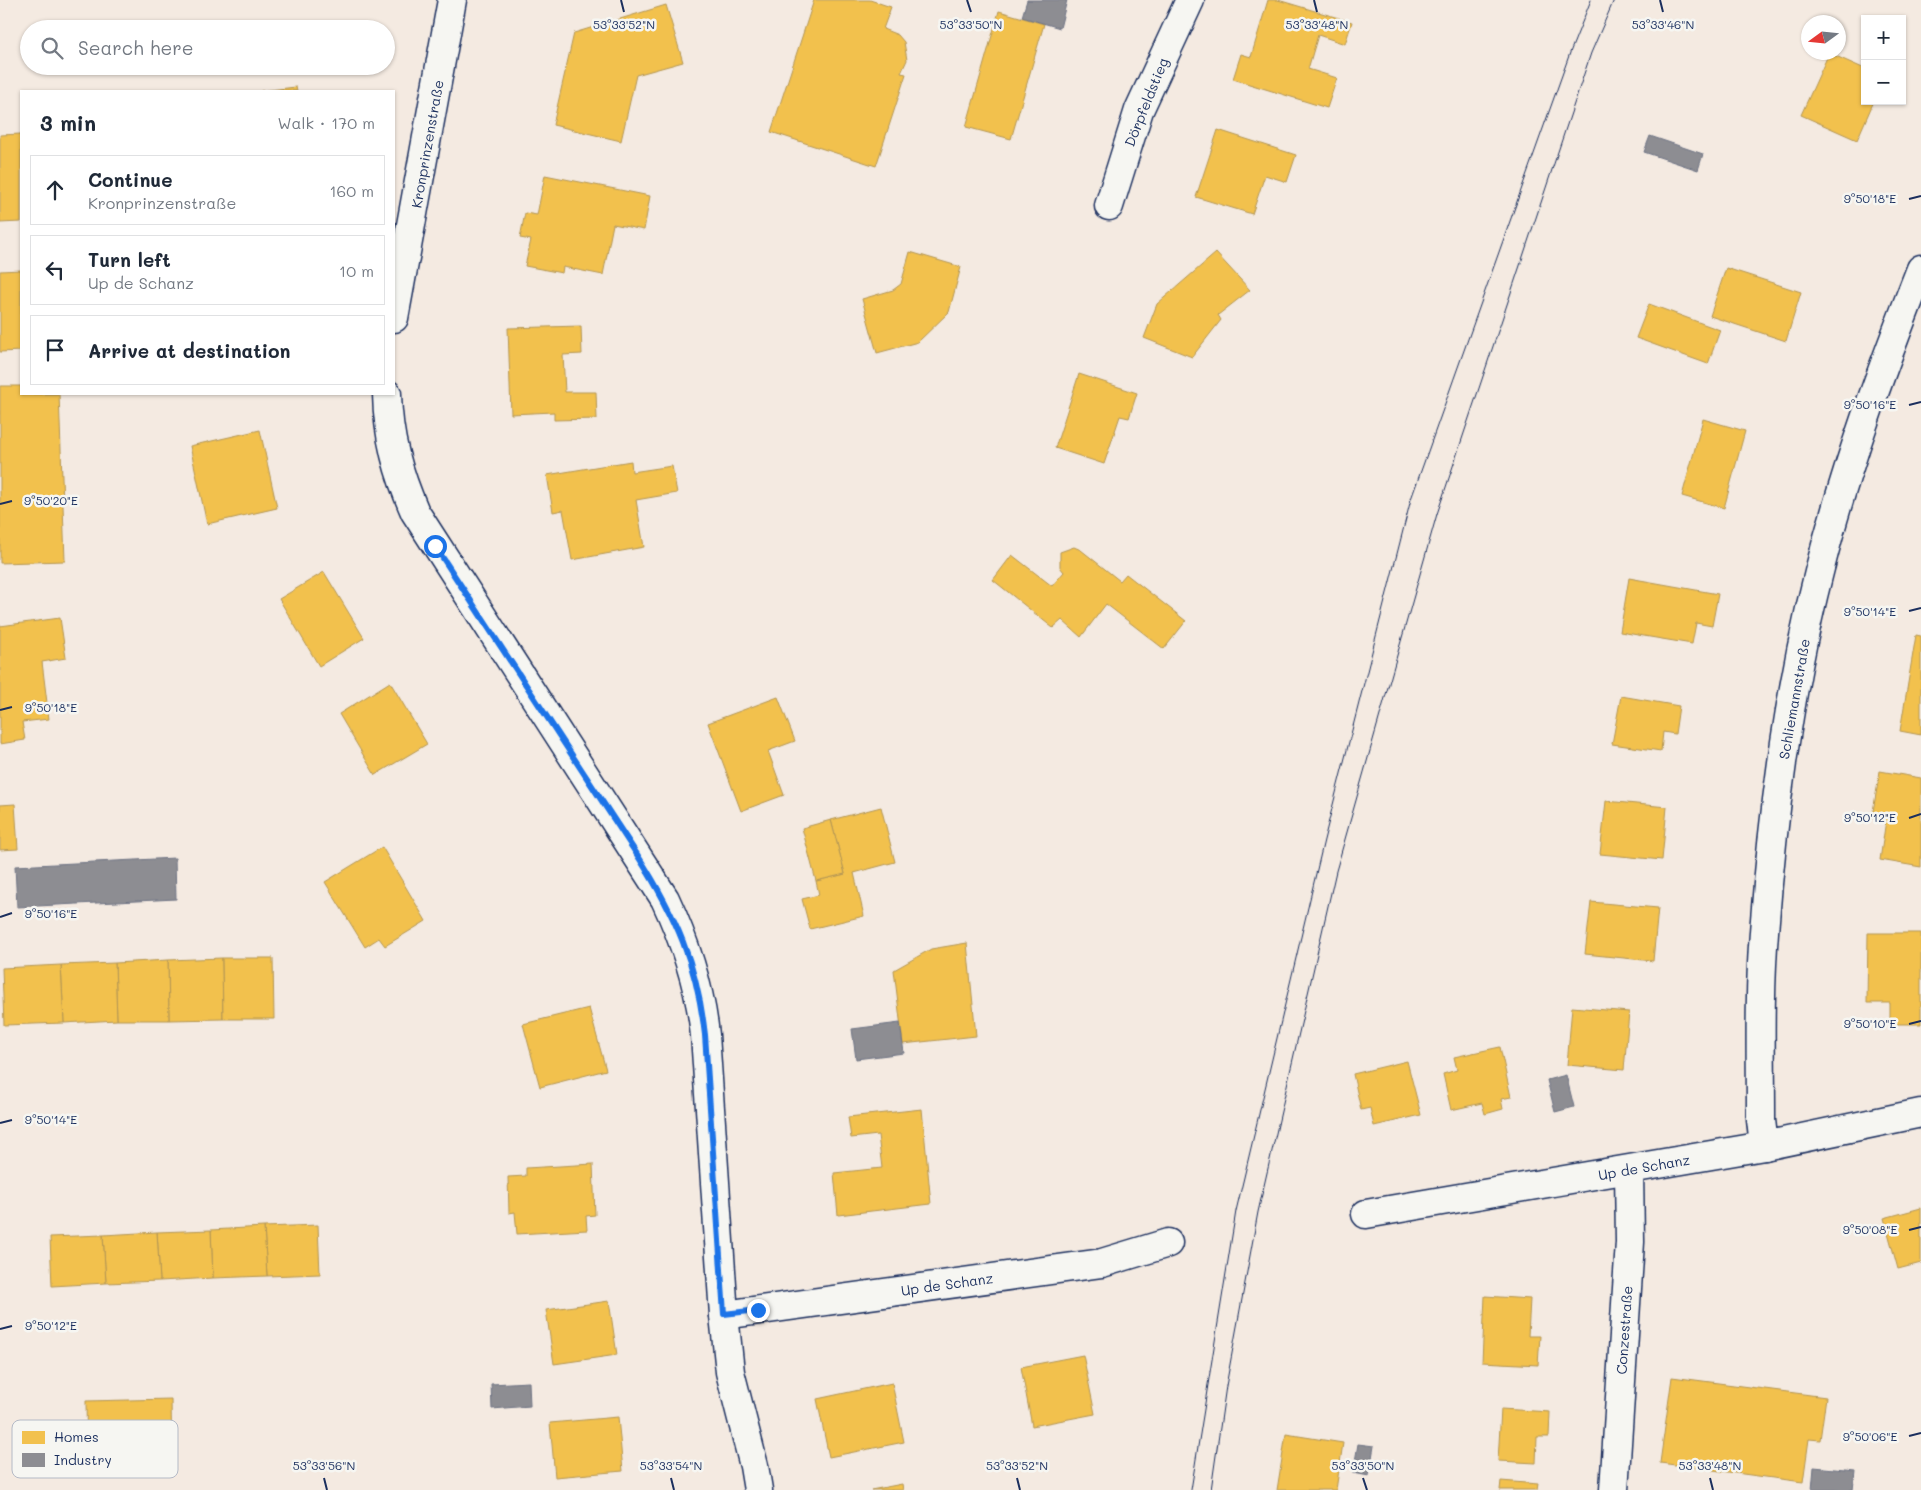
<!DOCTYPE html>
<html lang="en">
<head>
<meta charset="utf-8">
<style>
  :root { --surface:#fff; --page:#f6f6f7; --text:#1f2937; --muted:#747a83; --line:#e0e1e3 }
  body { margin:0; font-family:Mali,sans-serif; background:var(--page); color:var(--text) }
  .controls { position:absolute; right:15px; top:15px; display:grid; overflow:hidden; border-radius:0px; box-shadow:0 1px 4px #0004 }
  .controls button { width:45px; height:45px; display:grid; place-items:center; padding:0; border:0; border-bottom:1px solid var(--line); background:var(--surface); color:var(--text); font:25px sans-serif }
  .compass { position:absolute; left:1801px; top:15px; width:45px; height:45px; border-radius:50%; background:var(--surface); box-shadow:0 1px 4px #0004; rotate:255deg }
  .stop { position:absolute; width:15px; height:15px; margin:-11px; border:4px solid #1a73e8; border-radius:50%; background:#fff }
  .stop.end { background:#1a73e8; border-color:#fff; box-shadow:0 1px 5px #0008 }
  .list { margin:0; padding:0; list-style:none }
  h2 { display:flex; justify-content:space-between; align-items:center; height:65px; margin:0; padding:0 20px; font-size:21px }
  h2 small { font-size:16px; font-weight:400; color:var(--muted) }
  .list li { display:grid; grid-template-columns:32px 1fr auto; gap:15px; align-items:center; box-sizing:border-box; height:70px; margin:0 10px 10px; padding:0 10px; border:1px solid var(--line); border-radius:0px }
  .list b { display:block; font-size:19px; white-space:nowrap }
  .list p { margin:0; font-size:16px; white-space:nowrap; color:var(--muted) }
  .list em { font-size:16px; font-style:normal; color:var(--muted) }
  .icon { flex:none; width:28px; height:28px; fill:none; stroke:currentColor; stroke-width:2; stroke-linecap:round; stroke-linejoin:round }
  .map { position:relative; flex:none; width:1921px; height:1490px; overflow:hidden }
  .search { position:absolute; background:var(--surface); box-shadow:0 1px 4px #0004; left:20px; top:20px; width:375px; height:55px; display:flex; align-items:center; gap:12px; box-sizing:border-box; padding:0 18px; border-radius:28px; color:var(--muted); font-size:19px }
  .panel { position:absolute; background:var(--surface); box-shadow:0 1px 4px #0004; left:20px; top:90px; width:375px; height:305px; border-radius:0px }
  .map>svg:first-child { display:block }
  .homes { fill:#f2c14e; stroke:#b29553 }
  .industry { fill:#8d8d92; stroke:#6b7182 }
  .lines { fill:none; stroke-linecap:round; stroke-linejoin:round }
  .minor-casing { stroke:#1b2f5e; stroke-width:31 }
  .minor { stroke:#f6f6f2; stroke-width:28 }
  .tram { stroke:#1b2f5e; stroke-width:1 }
  .route { stroke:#1a73e8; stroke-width:6 }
  .ticks { fill:none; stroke:#1b2f5e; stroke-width:2 }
  .labels { text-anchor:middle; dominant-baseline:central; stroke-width:5; stroke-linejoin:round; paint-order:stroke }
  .street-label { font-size:14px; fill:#1b2f5e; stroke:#f6f6f2 }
  .key { fill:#f6f6f2; stroke:#b4bac6; stroke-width:1 }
  .key-label { font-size:14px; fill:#1b2f5e }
  .ticks-label { font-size:12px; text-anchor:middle; fill:#1b2f5e; stroke:#f6f6f2; stroke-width:5; stroke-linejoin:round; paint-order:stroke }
</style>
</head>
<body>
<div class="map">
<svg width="1921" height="1490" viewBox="0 0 1921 1490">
  <rect width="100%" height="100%" fill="#f4eae1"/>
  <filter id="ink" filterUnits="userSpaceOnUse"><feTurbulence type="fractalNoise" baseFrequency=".02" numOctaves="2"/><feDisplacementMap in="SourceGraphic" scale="10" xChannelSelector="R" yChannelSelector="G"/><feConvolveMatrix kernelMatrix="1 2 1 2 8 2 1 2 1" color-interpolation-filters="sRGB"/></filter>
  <g filter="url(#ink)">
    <g class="homes">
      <polygon points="814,0 870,0 891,7 883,29 898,35 904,42 907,60 901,73 906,74 876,166 771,132"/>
      <polygon points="1268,0 1278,0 1352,22 1345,44 1318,35 1308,69 1337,78 1327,108 1233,79 1241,54 1251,57"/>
      <polygon points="666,5 683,62 636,75 621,141 553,125 574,33"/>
      <polygon points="999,11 1044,24 1011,139 966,127"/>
      <polygon points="1829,53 1865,69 1865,101 1874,101 1857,140 1801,115"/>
      <polygon points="296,87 297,91 261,91"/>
      <polygon points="1218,130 1296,155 1287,182 1265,175 1252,214 1196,197"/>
      <polygon points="21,134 21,222 0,223 0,135"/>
      <polygon points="545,175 650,196 644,230 613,224 603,275 563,267 562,273 525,266 531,240 520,238 525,213 537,215"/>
      <polygon points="910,252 961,267 949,312 918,342 877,353 862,299 893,290 901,284"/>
      <polygon points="1216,253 1250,290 1218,315 1221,320 1192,357 1144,338 1157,304"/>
      <polygon points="1726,268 1801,292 1786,341 1710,316"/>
      <polygon points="21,270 21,351 0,352 0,271"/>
      <polygon points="1649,304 1720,330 1708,364 1636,338"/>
      <polygon points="581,326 582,354 563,355 565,392 596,392 597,419 554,420 554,412 511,414 508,328"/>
      <polygon points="1079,374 1137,393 1129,418 1120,416 1104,464 1055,448"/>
      <polygon points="0,386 21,386 21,394 59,394 65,561 0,563"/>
      <polygon points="1703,419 1745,431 1724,508 1682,496"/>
      <polygon points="260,430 277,508 207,524 190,446"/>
      <polygon points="631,461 632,472 672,466 677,493 636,500 644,547 572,560 563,510 553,512 547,475"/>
      <polygon points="1074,547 1081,550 1120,581 1126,574 1186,621 1164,649 1106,604 1081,637 1062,620 1053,628 993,580 1012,555 1052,586 1064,572 1060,567 1060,552"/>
      <polygon points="324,572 364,638 319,666 279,599"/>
      <polygon points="1629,578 1718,594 1712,626 1696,623 1692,644 1620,632"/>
      <polygon points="60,618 66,658 42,662 49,719 22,722 25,740 0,744 0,626"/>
      <polygon points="1916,635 1921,636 1921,735 1900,731"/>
      <polygon points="390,682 427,744 375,775 339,714"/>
      <polygon points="1621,696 1679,706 1675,734 1663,732 1661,751 1612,744"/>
      <polygon points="778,697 795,741 768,751 784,795 741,811 708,723"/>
      <polygon points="1880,771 1921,778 1921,867 1880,860 1886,820 1872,817"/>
      <polygon points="1606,801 1667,807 1662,860 1600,854"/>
      <polygon points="15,804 18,849 0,850 0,805"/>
      <polygon points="881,807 895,862 854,873 864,916 810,929 802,899 819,895 816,881 845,874 831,820"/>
      <polygon points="831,820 845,874 816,881 802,828"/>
      <polygon points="382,847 426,921 385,946 379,938 365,947 325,882"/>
      <polygon points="1591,902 1658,908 1653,961 1585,954"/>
      <polygon points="1868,933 1921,933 1921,1024 1890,1024 1890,1003 1867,1003"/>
      <polygon points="967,943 976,1036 903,1044 894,970 931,949"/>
      <polygon points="222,958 223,1019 169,1020 168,960"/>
      <polygon points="222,958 273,958 274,1019 223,1019"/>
      <polygon points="168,960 169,1020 117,1020 115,963"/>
      <polygon points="115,963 117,1020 64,1023 61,965"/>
      <polygon points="61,965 64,1023 4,1025 2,968"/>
      <polygon points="1572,1007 1629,1012 1624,1070 1567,1065"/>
      <polygon points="589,1008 606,1070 540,1087 523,1024"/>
      <polygon points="1500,1047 1511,1097 1501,1099 1503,1109 1485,1114 1482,1103 1451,1110 1443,1074 1457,1070 1454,1057"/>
      <polygon points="1407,1061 1421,1115 1374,1126 1370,1108 1361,1110 1353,1074"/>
      <polygon points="922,1109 931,1204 838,1215 834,1173 882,1168 878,1135 851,1138 848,1117"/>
      <polygon points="593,1164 595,1215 586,1216 587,1230 517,1234 515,1212 509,1213 508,1177 526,1176 526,1168"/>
      <polygon points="1921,1208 1921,1263 1898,1269 1884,1218"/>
      <polygon points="318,1225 320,1274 267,1276 264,1227"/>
      <polygon points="264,1227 267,1276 213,1278 211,1230"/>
      <polygon points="211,1230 213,1278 160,1281 157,1232"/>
      <polygon points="157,1232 160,1281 106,1283 103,1235"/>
      <polygon points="103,1235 106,1283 52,1286 50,1237"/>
      <polygon points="1485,1296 1530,1299 1528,1336 1540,1336 1538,1365 1482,1362"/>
      <polygon points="609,1301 617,1355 554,1364 546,1310"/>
      <polygon points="1083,1355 1095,1414 1032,1426 1021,1367"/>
      <polygon points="1672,1377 1826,1397 1820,1440 1809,1439 1803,1482 1660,1463"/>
      <polygon points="892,1383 904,1442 829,1457 817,1399"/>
      <polygon points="171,1399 172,1468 87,1469 86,1401"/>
      <polygon points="1501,1409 1550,1412 1549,1437 1537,1437 1536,1463 1498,1461"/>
      <polygon points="618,1417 623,1471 555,1477 550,1423"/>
      <polygon points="1286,1434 1343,1443 1336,1490 1277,1490"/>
      <polygon points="1501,1481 1538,1484 1537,1490 1500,1490"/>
      <polygon points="902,1484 903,1490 871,1490"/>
    </g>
    <g class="industry">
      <polygon points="1027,0 1067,0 1060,28 1022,17"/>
      <polygon points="1650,136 1703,154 1698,170 1644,152"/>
      <polygon points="175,858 176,899 17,907 15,866"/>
      <polygon points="900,1023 904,1053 856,1059 852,1029"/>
      <polygon points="1566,1075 1574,1107 1555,1112 1547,1080"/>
      <polygon points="529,1382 530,1406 492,1409 491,1384"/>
      <polygon points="1358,1444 1374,1446 1369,1476 1353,1473"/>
      <polygon points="1814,1467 1855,1471 1853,1490 1812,1490"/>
    </g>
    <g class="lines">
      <g class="minor-casing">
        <g id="minor">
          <polyline points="1109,206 1139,110 1190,0"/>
          <polyline points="394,318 452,0"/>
          <path d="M387,394C388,437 398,473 415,512L665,899C686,944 700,987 705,1035L724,1315L730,1372L754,1466L758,1490"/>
          <path d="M1764,1146L1761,1120C1761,1058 1759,994 1764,932C1773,811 1789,689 1819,572C1845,468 1882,368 1921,269"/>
          <polyline points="1366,1214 1764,1146 1921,1113"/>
          <polyline points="724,1315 1102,1263 1168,1243"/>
          <polyline points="1614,1490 1630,1242 1629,1170"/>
        </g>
      </g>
      <use href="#minor" class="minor"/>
      <g class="tram">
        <polyline points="1191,1490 1236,1211 1324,840 1411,499 1571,50 1591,0"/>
        <polyline points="1211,1490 1226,1386 1258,1212 1336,871 1437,514 1591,53 1614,0"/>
      </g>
    </g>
  </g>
  <g class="lines" filter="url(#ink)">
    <path class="route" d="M435,546L638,856C676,916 697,964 705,1035L724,1314L758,1310"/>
  </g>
  <path class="ticks" d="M621,0L624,12M967,0L971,12M1314,0L1317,12M1660,0L1663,12M1909,199L1921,196M1909,405L1921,402M0,504L12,501M1909,611L1921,608M0,710L12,707M1909,818L1921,814M0,917L12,913M1909,1024L1921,1021M0,1123L12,1120M1909,1230L1921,1227M0,1329L12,1326M1909,1436L1921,1433M324,1478L327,1490M671,1478L674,1490M1017,1478L1020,1490M1363,1478L1367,1490M1710,1478L1713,1490"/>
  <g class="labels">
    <g class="street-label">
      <text transform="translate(1146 102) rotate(-68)">Dörpfeldstieg</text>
      <text transform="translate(427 144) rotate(-80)">Kronprinzenstraße</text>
      <text transform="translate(1794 699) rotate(-80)">Schliemannstraße</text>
      <text transform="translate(1644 1167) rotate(-10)">Up de Schanz</text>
      <text transform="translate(947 1284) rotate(-8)">Up de Schanz</text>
      <text transform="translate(1624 1330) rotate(-86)">Conzestraße</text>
    </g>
  </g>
  <rect x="12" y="1420" width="166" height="58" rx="8" class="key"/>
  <rect x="22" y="1431" width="23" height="13" fill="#f2c14e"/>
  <rect x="22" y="1453" width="23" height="14" fill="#8d8d92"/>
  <g class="key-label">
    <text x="54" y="1442">Homes</text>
    <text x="54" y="1465">Industry</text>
  </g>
  <g class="ticks-label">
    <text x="624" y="29">53°33'52"N</text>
    <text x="971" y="29">53°33'50"N</text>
    <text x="1317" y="29">53°33'48"N</text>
    <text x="1663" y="29">53°33'46"N</text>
    <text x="1870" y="203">9°50'18"E</text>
    <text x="1870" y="409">9°50'16"E</text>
    <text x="51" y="505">9°50'20"E</text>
    <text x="1870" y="616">9°50'14"E</text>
    <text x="51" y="712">9°50'18"E</text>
    <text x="1870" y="822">9°50'12"E</text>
    <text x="51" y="918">9°50'16"E</text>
    <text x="1870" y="1028">9°50'10"E</text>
    <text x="51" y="1124">9°50'14"E</text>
    <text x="1870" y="1234">9°50'08"E</text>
    <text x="51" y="1330">9°50'12"E</text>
    <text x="1870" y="1441">9°50'06"E</text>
    <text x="324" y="1470">53°33'56"N</text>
    <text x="671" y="1470">53°33'54"N</text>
    <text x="1017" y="1470">53°33'52"N</text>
    <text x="1363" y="1470">53°33'50"N</text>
    <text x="1710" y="1470">53°33'48"N</text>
  </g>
</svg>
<div class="controls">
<button>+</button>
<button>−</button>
</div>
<svg class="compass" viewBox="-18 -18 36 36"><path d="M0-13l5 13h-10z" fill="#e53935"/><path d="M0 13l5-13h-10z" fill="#747a83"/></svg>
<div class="stop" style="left:435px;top:546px"></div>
<div class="stop end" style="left:758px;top:1310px"></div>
<div class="search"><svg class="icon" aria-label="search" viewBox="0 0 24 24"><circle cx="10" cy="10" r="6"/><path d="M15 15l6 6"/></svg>Search here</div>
<section class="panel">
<h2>3 min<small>Walk · 170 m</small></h2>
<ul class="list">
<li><svg class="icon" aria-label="ahead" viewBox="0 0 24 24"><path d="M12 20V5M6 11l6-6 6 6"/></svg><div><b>Continue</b><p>Kronprinzenstraße</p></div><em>160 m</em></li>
<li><svg class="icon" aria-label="left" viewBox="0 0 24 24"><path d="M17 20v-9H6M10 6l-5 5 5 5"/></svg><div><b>Turn left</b><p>Up de Schanz</p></div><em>10 m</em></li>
<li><svg class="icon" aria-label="arrive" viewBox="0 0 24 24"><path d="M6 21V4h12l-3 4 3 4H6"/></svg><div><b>Arrive at destination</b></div></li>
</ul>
</section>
</div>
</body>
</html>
